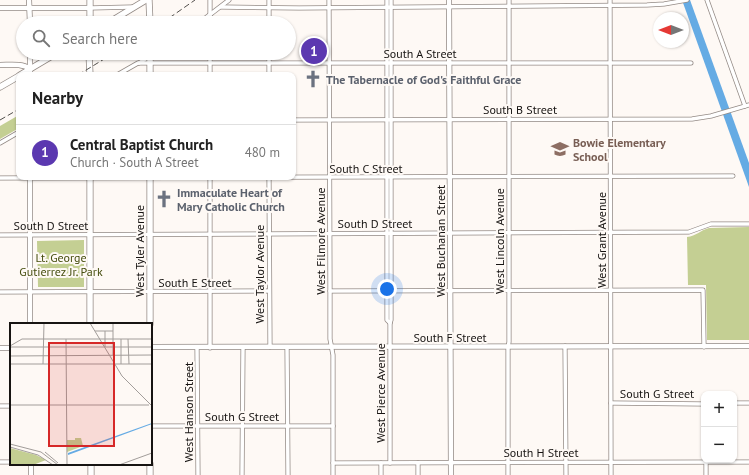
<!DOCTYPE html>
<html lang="en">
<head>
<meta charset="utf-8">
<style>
  :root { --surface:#fff; --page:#f2f2f2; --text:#222; --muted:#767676; --line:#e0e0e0; --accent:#5b38b0 }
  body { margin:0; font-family:"PT Sans",sans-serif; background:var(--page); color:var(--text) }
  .controls { position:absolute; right:12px; bottom:12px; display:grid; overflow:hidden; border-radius:8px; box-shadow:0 1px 3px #0004 }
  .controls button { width:36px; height:36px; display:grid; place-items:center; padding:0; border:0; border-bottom:1px solid var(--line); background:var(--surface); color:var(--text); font:20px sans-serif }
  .compass { position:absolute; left:653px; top:12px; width:36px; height:36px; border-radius:50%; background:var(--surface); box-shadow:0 1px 3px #0004; rotate:270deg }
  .you { position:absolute; left:387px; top:289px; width:14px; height:14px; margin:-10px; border:3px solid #fff; border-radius:50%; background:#1a73e8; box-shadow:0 0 0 6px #1a73e833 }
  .badge { display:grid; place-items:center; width:26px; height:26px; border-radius:50%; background:var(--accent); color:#fff; font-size:13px; font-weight:700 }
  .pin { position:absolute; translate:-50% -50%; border:2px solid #fff; box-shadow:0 1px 4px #0006 }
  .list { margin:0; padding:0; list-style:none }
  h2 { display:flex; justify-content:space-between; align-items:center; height:52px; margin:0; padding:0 16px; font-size:17px }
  h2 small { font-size:13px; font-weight:400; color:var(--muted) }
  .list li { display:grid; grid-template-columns:26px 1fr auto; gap:12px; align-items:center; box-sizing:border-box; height:56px; padding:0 16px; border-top:1px solid var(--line) }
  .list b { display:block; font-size:15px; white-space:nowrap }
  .list p { margin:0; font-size:13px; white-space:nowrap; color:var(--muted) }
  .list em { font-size:13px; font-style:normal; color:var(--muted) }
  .icon { flex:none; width:22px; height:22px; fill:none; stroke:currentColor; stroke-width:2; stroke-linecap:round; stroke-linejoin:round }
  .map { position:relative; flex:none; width:749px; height:475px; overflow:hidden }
  .search { position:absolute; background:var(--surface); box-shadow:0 1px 3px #0004; left:16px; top:16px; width:280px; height:44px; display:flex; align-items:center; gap:10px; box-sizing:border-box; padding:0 14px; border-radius:22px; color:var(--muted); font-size:15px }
  .panel { position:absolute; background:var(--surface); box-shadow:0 1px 3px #0004; left:16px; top:72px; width:280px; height:108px; border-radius:8px }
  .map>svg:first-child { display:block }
  .green { fill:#c4cf93 }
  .water { fill:#65abe4 }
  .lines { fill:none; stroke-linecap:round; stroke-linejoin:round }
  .minor-casing { stroke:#938a85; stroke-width:5 }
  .tertiary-casing { stroke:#938a85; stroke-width:6 }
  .secondary-casing { stroke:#938a85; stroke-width:7 }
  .minor { stroke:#fff; stroke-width:3.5 }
  .tertiary { stroke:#fff; stroke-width:4.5 }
  .secondary { stroke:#fff; stroke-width:5.5 }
  .rail { stroke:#524f4c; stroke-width:1; stroke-dasharray:6 3; stroke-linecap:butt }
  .labels { text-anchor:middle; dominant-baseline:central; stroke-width:4; stroke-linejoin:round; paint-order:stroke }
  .street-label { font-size:12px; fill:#171412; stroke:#fef9f5 }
  .worship-label { font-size:12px; font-weight:bold; fill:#5b616d; stroke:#fef9f5; text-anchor:start }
  .education-label { font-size:12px; font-weight:bold; fill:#785e54; stroke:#fef9f5; text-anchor:start }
  .park-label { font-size:12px; fill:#464e0f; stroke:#fef9f5 }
  .inset-road { fill:none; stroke:#a29d9a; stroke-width:1 }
  .view { fill:#d62828; fill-opacity:0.15; stroke:#d62828; stroke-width:2 }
  .inset-edge { fill:none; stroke:#171412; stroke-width:2 }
</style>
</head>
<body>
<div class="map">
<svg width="749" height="475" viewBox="0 0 749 475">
  <rect width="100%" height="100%" fill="#fef9f5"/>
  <g class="green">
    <polygon points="19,115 19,128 0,139 0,126"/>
    <path d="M749,227V340H707L706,285H688L687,237C696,236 701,230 709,228Z"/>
    <polygon points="84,240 84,287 38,287 37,241"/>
  </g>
  <polygon class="water" points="682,0 690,0 749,163 749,187"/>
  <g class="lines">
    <g class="minor-casing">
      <g id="minor">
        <polyline points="210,0 210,23"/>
        <polyline points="269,0 269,23"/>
        <polyline points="329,0 330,291 330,339 333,355 333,475"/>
        <polyline points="387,0 387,320 390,323"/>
        <polyline points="610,0 611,475"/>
        <polyline points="707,0 745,106"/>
        <polyline points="221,7 299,8 647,5 664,4 687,0"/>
        <polyline points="90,8 132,7"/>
        <polyline points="199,23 229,0"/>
        <polyline points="269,53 269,75"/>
        <polyline points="139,63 155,53"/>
        <polyline points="117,75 138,63 691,63"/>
        <polyline points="210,75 210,53"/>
        <polyline points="293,120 692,119 711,116 749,105"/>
        <polyline points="0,143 19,132"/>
        <polyline points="210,177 210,348"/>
        <polyline points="269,177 270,347"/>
        <polyline points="0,178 733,176"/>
        <polyline points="0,235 689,232 711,224 749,224"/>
        <polyline points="330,291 703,290 704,347"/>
        <polyline points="0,292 269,291"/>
        <polyline points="565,346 566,475"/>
        <polyline points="287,347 288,475"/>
        <polyline points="197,348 198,475"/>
        <polyline points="611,403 704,404"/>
        <polyline points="734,403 749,403"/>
        <polyline points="0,406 11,406"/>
        <polyline points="151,426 333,426"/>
        <polyline points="706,460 706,475"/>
        <polyline points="0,462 11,462"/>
        <polyline points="333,463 749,462"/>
        <polyline points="381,463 381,475"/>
        <polyline points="390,463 390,323 391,320 391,0"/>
        <polyline points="418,463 418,475"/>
        <polyline points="242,475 243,348"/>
        <polyline points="508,475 508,347 509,342 509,0"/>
      </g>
    </g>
    <g class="tertiary-casing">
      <g id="tertiary">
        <polyline points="29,0 30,23"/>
        <polyline points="449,0 451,475"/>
        <polyline points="0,8 90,8"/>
        <polyline points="30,53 30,75"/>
        <path d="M0,65C10,65 22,63 30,69"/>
        <polyline points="30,177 30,324"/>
        <polyline points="151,347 749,346"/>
        <polyline points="0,348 11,348"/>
        <polyline points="31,464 31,475"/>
      </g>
    </g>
    <g class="secondary-casing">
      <g id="secondary">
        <polyline points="149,0 150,23"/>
        <polyline points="90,23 90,0"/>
        <polyline points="108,23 146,0"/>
        <polyline points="89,53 90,75"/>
        <polyline points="20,75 57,53"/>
        <polyline points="150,75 150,53"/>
        <polyline points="0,87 19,76"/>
        <polyline points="90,177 90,324"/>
        <polyline points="150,177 150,324"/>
        <polyline points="91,464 91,475"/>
        <polyline points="150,464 150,475"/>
      </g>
    </g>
    <use href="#minor" class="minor"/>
    <use href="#tertiary" class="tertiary"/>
    <use href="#secondary" class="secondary"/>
    <g class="rail">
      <polyline points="162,23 195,0"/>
      <polyline points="78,75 114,53"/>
      <polyline points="0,120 19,109"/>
    </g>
  </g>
  <defs>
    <g id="church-bare" transform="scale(1.38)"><path d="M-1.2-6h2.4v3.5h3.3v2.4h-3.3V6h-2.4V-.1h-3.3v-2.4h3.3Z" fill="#6b7280" stroke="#fef9f5" stroke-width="2.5" paint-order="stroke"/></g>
    <g id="school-bare" transform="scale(1.38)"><path d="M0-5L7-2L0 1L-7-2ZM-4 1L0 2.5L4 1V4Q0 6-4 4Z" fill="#8d6e63" stroke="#fef9f5" stroke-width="2.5" paint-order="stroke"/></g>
  </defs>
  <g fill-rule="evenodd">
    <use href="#church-bare" x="313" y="79"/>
    <use href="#school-bare" x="560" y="149"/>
    <use href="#church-bare" x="164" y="199"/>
  </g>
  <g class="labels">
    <g class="street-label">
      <text x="420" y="53">South A Street</text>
      <text x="520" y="109">South B Street</text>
      <text x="366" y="168">South C Street</text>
      <text x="375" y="223">South D Street</text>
      <text x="51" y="225">South D Street</text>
      <text transform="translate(601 240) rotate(-90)">West Grant Avenue</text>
      <text transform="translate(320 241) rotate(-90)">West Filmore Avenue</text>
      <text transform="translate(440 241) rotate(-90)">West Buchanan Street</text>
      <text transform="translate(499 241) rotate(-90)">West Lincoln Avenue</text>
      <text transform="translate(139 251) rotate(-90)">West Tyler Avenue</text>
      <text transform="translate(259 274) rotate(-90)">West Taylor Avenue</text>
      <text x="195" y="282">South E Street</text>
      <text x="450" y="337">South F Street</text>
      <text transform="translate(380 393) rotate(-90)">West Pierce Avenue</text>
      <text x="657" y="393">South G Street</text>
      <text transform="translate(188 412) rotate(-90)">West Hanson Street</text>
      <text x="242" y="416">South G Street</text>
      <text x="541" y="452">South H Street</text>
    </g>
    <g class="worship-label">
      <text x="326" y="79">The Tabernacle of God's Faithful Grace</text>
      <text x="177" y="192">Immaculate Heart of<tspan x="177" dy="14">Mary Catholic Church</tspan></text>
    </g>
    <g class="education-label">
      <text x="573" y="142">Bowie Elementary<tspan x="573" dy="14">School</tspan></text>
    </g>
    <g class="park-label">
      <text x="61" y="257">Lt. George<tspan x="61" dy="14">Gutierrez Jr. Park</tspan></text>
    </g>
  </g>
  <g transform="translate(10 323)">
    <rect width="142" height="142" fill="#fef9f5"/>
    <path d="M65,115H71L73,123L57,129V117H65ZM0,125L26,132L36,137L23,142H0Z" fill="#c4cf93"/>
    <path d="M142,100V101L58,132V130Z" fill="#65abe4"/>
    <path class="inset-road" d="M80,0L112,53L142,83M103,0V32M142,0V71M85,8H103M56,16L57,142M111,16V41M118,16L119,41M0,23L12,16H142M0,24H142M95,24V8M0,33L142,32M0,41H142M33,41L34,0M0,82H139M0,121L31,129L48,142M0,124L28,132L43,142M35,129L48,140M109,142L142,130"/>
    <path class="view" d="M39,20H104V123H39Z"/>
    <rect width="142" height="142" class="inset-edge"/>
  </g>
</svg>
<div class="controls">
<button>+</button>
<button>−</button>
</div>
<svg class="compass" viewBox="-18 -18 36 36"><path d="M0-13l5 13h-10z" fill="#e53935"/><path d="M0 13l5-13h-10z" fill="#767676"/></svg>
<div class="you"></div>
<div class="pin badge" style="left:314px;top:51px">1</div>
<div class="search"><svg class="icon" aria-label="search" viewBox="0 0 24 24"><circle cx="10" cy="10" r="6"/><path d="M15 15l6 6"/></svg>Search here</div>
<section class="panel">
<h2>Nearby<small></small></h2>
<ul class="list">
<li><span class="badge">1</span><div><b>Central Baptist Church</b><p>Church · South A Street</p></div><em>480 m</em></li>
</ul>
</section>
</div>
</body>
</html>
